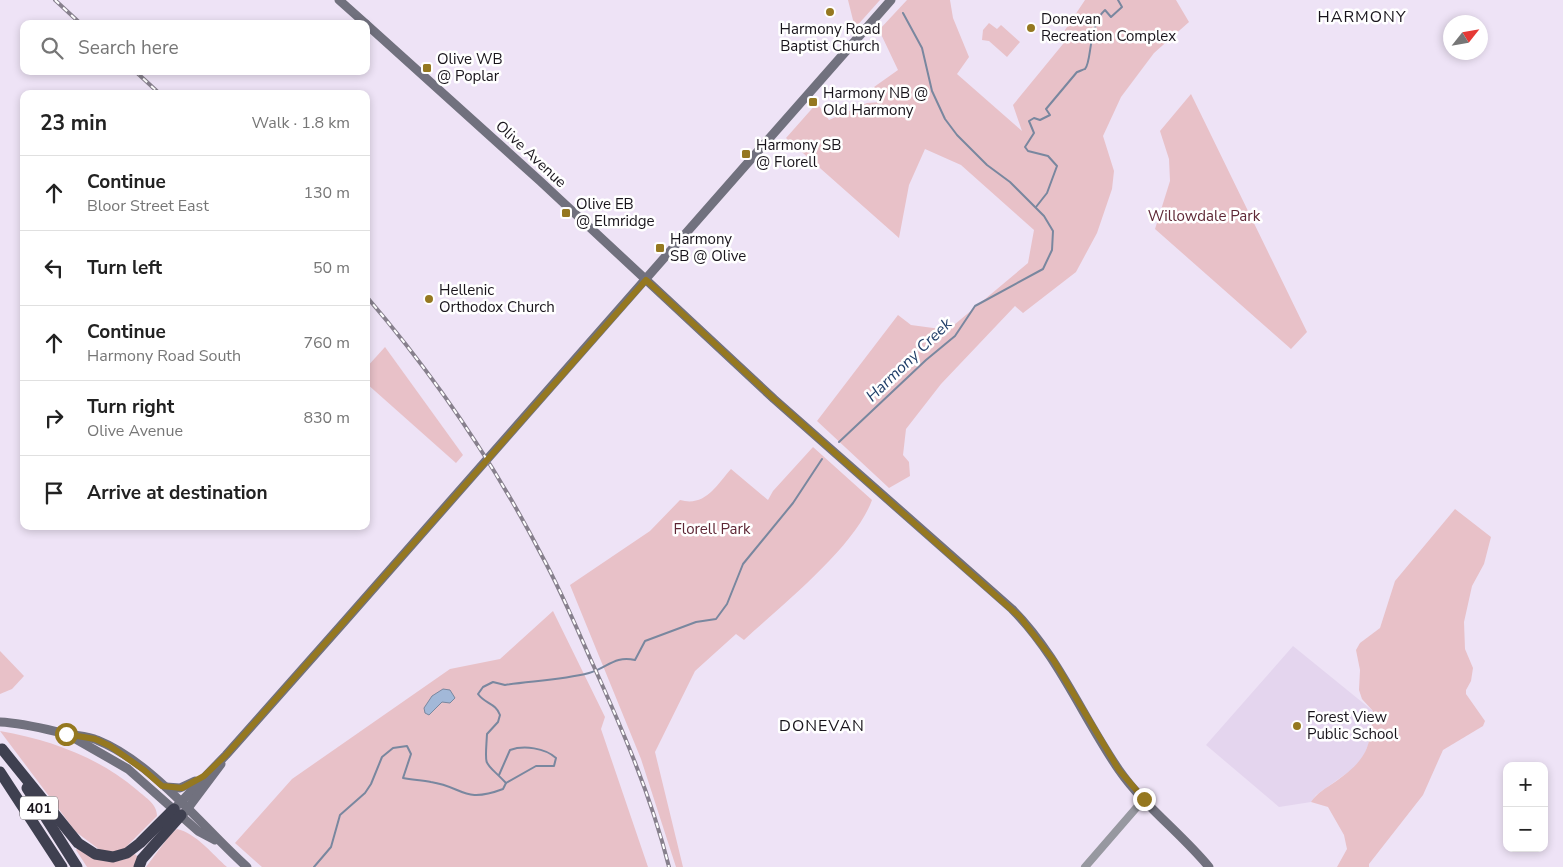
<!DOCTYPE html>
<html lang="en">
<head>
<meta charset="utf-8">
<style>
  :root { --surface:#fff; --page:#f6f6f6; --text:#222; --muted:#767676; --line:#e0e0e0 }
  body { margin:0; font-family:"Nunito Sans",sans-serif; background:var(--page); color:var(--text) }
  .controls { position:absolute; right:15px; bottom:15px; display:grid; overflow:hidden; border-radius:10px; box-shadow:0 2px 8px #0003 }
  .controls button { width:45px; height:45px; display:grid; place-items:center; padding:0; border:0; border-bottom:1px solid var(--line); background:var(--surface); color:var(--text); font:25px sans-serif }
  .compass { position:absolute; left:1443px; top:15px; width:45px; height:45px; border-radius:50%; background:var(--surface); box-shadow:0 2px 8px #0003; rotate:59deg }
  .stop { position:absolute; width:15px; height:15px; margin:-11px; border:4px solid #957820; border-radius:50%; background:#fff }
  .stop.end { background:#957820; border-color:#fff; box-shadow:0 1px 5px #0008 }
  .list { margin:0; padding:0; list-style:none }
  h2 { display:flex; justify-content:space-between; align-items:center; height:65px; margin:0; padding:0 20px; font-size:21px }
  h2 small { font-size:16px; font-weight:400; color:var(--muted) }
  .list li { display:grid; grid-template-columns:32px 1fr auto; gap:15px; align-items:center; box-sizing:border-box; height:75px; padding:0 20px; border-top:1px solid var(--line) }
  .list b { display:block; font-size:19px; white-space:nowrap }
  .list p { margin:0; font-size:16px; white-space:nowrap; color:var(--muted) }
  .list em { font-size:16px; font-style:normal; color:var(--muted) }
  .icon { flex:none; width:28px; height:28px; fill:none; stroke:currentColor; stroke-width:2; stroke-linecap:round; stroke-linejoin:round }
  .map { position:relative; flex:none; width:1563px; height:867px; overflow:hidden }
  .search { position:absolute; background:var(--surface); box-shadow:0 2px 8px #0003; left:20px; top:20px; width:350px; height:55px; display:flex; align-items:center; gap:12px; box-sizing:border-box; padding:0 18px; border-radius:10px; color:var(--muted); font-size:19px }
  .panel { position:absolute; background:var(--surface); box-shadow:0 2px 8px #0003; left:20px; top:90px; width:350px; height:440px; border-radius:10px }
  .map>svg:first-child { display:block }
  .built { fill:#e4d5ee }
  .green { fill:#e8c1c8 }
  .water { fill:#a2b8d8; stroke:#79879f }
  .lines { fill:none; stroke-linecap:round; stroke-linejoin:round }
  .stream { stroke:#79879f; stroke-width:2 }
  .tertiary { stroke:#9798a0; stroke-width:8 }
  .secondary { stroke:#71717e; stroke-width:9 }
  .motorway { stroke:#3f4050; stroke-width:11 }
  .rail-casing { stroke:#87808d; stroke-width:4 }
  .rail { stroke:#fff; stroke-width:2; stroke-dasharray:5.5; stroke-linecap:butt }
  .route { stroke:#957820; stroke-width:6 }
  .poi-dot { fill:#957820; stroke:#fff; stroke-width:2 }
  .labels { text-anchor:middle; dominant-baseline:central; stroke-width:5; stroke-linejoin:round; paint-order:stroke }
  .shield { fill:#fff; stroke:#5d5a5f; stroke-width:1 }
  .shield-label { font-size:14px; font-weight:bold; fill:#18141b }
  .poi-label { font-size:15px; fill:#18141b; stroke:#fff; text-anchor:start }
  .street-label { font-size:15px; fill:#18141b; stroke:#fff }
  .park-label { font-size:15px; fill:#5e2735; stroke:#fff }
  .neighbourhood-label { font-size:16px; letter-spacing:1px; fill:#18141b; stroke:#fff }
  .water-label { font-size:16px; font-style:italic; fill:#203e68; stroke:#fff }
</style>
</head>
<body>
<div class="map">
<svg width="1563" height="867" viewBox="0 0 1563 867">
  <rect width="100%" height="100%" fill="#eee3f6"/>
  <polygon class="built" points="1293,646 1373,711 1370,740 1362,760 1354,768 1316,795 1311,802 1279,807 1206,745"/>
  <g class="green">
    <polygon points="848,0 880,0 855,28"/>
    <polygon points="907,0 950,0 953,18 969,57 957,74 1022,131 1013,105 1063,44 1065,30 1085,0 1176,0 1189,22 1154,53 1121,97 1103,136 1114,171 1112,189 1097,233 1076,272 1023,313 1015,306 941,384 906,429 903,455 909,462 910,476 889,488 817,421 898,315 911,325 948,330 1028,263 1034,230 961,165 925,149 909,185 899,238 786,138 817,103 829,120 867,103 881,102 874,87 898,70 879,30"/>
    <polygon points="989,23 997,29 1001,25 1020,42 1007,57 989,41 982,40 983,30"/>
    <polygon points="1191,94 1307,332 1291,349 1155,229 1170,181 1169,159 1160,131"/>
    <polygon points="385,347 463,455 456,463 366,383 366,368"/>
    <path d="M813,447L872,500C855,547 782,605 744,640L736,634L695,671L655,752L683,867H676L641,759L570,585L650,531L680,500C705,507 716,486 731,469L768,500L773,491Z"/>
    <path d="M1455,509L1491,537L1484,564L1472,586L1464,622L1465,649L1473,668L1471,681L1466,690V694L1485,721L1483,726L1443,750L1423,795L1369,864V867H1337L1347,849L1344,835L1328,807L1311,802C1317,793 1326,788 1335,782C1367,759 1370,750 1373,711L1362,699L1359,690L1360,670L1356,650L1360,643L1380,628L1395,581Z"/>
    <polygon points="553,611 605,717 601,729 648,867 262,867 235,843 292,779 450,669 500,659"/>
    <polygon points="0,651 24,676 12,689 0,694"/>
    <path d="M0,731C51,740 98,757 137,790C146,798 157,804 157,816L123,850L111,852L100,850L76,832Z"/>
    <path d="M177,829C196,833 213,855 227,867H146L170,835Z"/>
    <path d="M78,848C96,862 115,867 135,854L139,858L135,867H87L76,850Z"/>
  </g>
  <polygon class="water" points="443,689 450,690 455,698 450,703 442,702 429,715 425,713 424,708 432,696"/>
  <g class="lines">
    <g class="stream">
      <path d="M1036,207L1047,193L1057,166L1048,156L1028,151L1025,147L1034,133L1029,121L1034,118L1040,120L1050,115L1046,109L1077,72C1078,72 1084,69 1085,69C1092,62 1088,25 1105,10L1111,17L1122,7L1118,0"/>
      <polyline points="839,442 926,360 955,336 975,306 1043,269 1052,250 1053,231 1044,216 1010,182 987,165 957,135 945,119 932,91 922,48 903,13"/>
      <path d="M499,775L510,750C524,745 545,748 556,758L554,766H536L506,783"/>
      <path d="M506,783C483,759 485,770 487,734L498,722L500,715C496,703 485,704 478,694L483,687L493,682L505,685C532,681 562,680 589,673C607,668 615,655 635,660L645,641L696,622L716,619L727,604L743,564L793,503L822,459"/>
      <path d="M314,867L331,847L340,815L365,793L371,784L382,757L393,748L407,746L411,754L403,778C413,780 422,780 431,782C464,787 463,804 503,789L506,783"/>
    </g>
    <polyline class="tertiary" points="1085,867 1144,799"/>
    <g class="secondary">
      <polyline points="339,0 366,24"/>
      <path d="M366,24L540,181L774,399L1012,609C1058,655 1082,716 1119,770C1144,806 1181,833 1209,867"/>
      <path d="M0,722C23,723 45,729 67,734C77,736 88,736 97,740C154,763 202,827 247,867"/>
      <polyline points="74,738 128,769 198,831 215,840"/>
      <polyline points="166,787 180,788 195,781"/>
      <polyline points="174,809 226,755 344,622 891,0"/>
      <polyline points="185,812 221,764"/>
    </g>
    <g class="motorway">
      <polyline points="2,749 78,843 95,854 113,857 127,853 140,843 174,809"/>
      <polyline points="0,772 62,867"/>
      <polyline points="27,788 77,867"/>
      <polyline points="139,867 142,859 181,815"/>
    </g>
    <g class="rail-casing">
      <g id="rail">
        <polyline points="55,0 81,24"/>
        <polyline points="135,71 160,94"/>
        <path d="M366,296C434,375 494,463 542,556C560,589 575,624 590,658C621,726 651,795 669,867"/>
      </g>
    </g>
    <use href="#rail" class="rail"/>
  </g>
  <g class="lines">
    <polyline class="route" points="66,734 95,739 110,746 144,770 162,786 182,788 204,776 226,755 344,622 646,280 774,399 1020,617 1054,661 1119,770 1144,799"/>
  </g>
  <g class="poi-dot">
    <circle cx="830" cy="12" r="5"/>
    <circle cx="1031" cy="28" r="5"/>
    <rect x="422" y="63" width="10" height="10" rx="2.5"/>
    <rect x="808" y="97" width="10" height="10" rx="2.5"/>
    <rect x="741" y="149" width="10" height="10" rx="2.5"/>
    <rect x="561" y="208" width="10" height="10" rx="2.5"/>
    <rect x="655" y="243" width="10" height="10" rx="2.5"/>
    <circle cx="429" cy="299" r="5"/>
    <circle cx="1297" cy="726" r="5"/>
  </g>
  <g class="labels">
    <rect class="shield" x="20" y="796.5" width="38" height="23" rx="4"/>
    <g class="shield-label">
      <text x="39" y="808">401</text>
    </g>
    <g class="poi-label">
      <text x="1041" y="19">Donevan<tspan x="1041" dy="17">Recreation Complex</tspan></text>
      <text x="830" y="29" text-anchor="middle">Harmony Road<tspan x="830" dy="17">Baptist Church</tspan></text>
      <text x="437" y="59">Olive WB<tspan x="437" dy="17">@ Poplar</tspan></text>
      <text x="823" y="93">Harmony NB @<tspan x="823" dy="17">Old Harmony</tspan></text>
      <text x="756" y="145">Harmony SB<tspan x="756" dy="17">@ Florell</tspan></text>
      <text x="576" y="204">Olive EB<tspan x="576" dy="17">@ Elmridge</tspan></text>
      <text x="670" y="239">Harmony<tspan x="670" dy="17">SB @ Olive</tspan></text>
      <text x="439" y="290">Hellenic<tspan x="439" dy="17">Orthodox Church</tspan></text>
      <text x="1307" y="717">Forest View<tspan x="1307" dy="17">Public School</tspan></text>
    </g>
    <g class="street-label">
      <text transform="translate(531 154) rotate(43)">Olive Avenue</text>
    </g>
    <g class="park-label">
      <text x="1204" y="216">Willowdale Park</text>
      <text x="712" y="529">Florell Park</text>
    </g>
    <g class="neighbourhood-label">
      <text x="1362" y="17">HARMONY</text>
      <text x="822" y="726">DONEVAN</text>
    </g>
    <g class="water-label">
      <text transform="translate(909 360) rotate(-44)">Harmony Creek</text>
    </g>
  </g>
</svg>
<div class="controls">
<button>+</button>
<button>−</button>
</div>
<svg class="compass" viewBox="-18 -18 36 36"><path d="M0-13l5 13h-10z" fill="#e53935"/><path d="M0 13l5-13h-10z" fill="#767676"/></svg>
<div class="stop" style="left:66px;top:734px"></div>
<div class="stop end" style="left:1144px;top:799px"></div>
<div class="search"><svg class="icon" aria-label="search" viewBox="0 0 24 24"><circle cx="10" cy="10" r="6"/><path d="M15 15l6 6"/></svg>Search here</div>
<section class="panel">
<h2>23 min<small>Walk · 1.8 km</small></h2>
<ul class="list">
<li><svg class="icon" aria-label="ahead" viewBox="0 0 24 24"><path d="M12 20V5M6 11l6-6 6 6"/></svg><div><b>Continue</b><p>Bloor Street East</p></div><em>130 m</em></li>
<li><svg class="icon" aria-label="left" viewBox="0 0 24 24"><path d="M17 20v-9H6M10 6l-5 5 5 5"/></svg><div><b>Turn left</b></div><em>50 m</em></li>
<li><svg class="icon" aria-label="ahead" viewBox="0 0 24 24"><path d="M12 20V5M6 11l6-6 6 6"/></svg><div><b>Continue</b><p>Harmony Road South</p></div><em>760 m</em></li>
<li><svg class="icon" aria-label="right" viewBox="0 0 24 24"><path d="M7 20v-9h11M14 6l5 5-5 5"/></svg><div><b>Turn right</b><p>Olive Avenue</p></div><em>830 m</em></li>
<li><svg class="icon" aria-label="arrive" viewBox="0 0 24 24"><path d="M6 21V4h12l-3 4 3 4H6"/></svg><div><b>Arrive at destination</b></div></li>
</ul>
</section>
</div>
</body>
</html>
